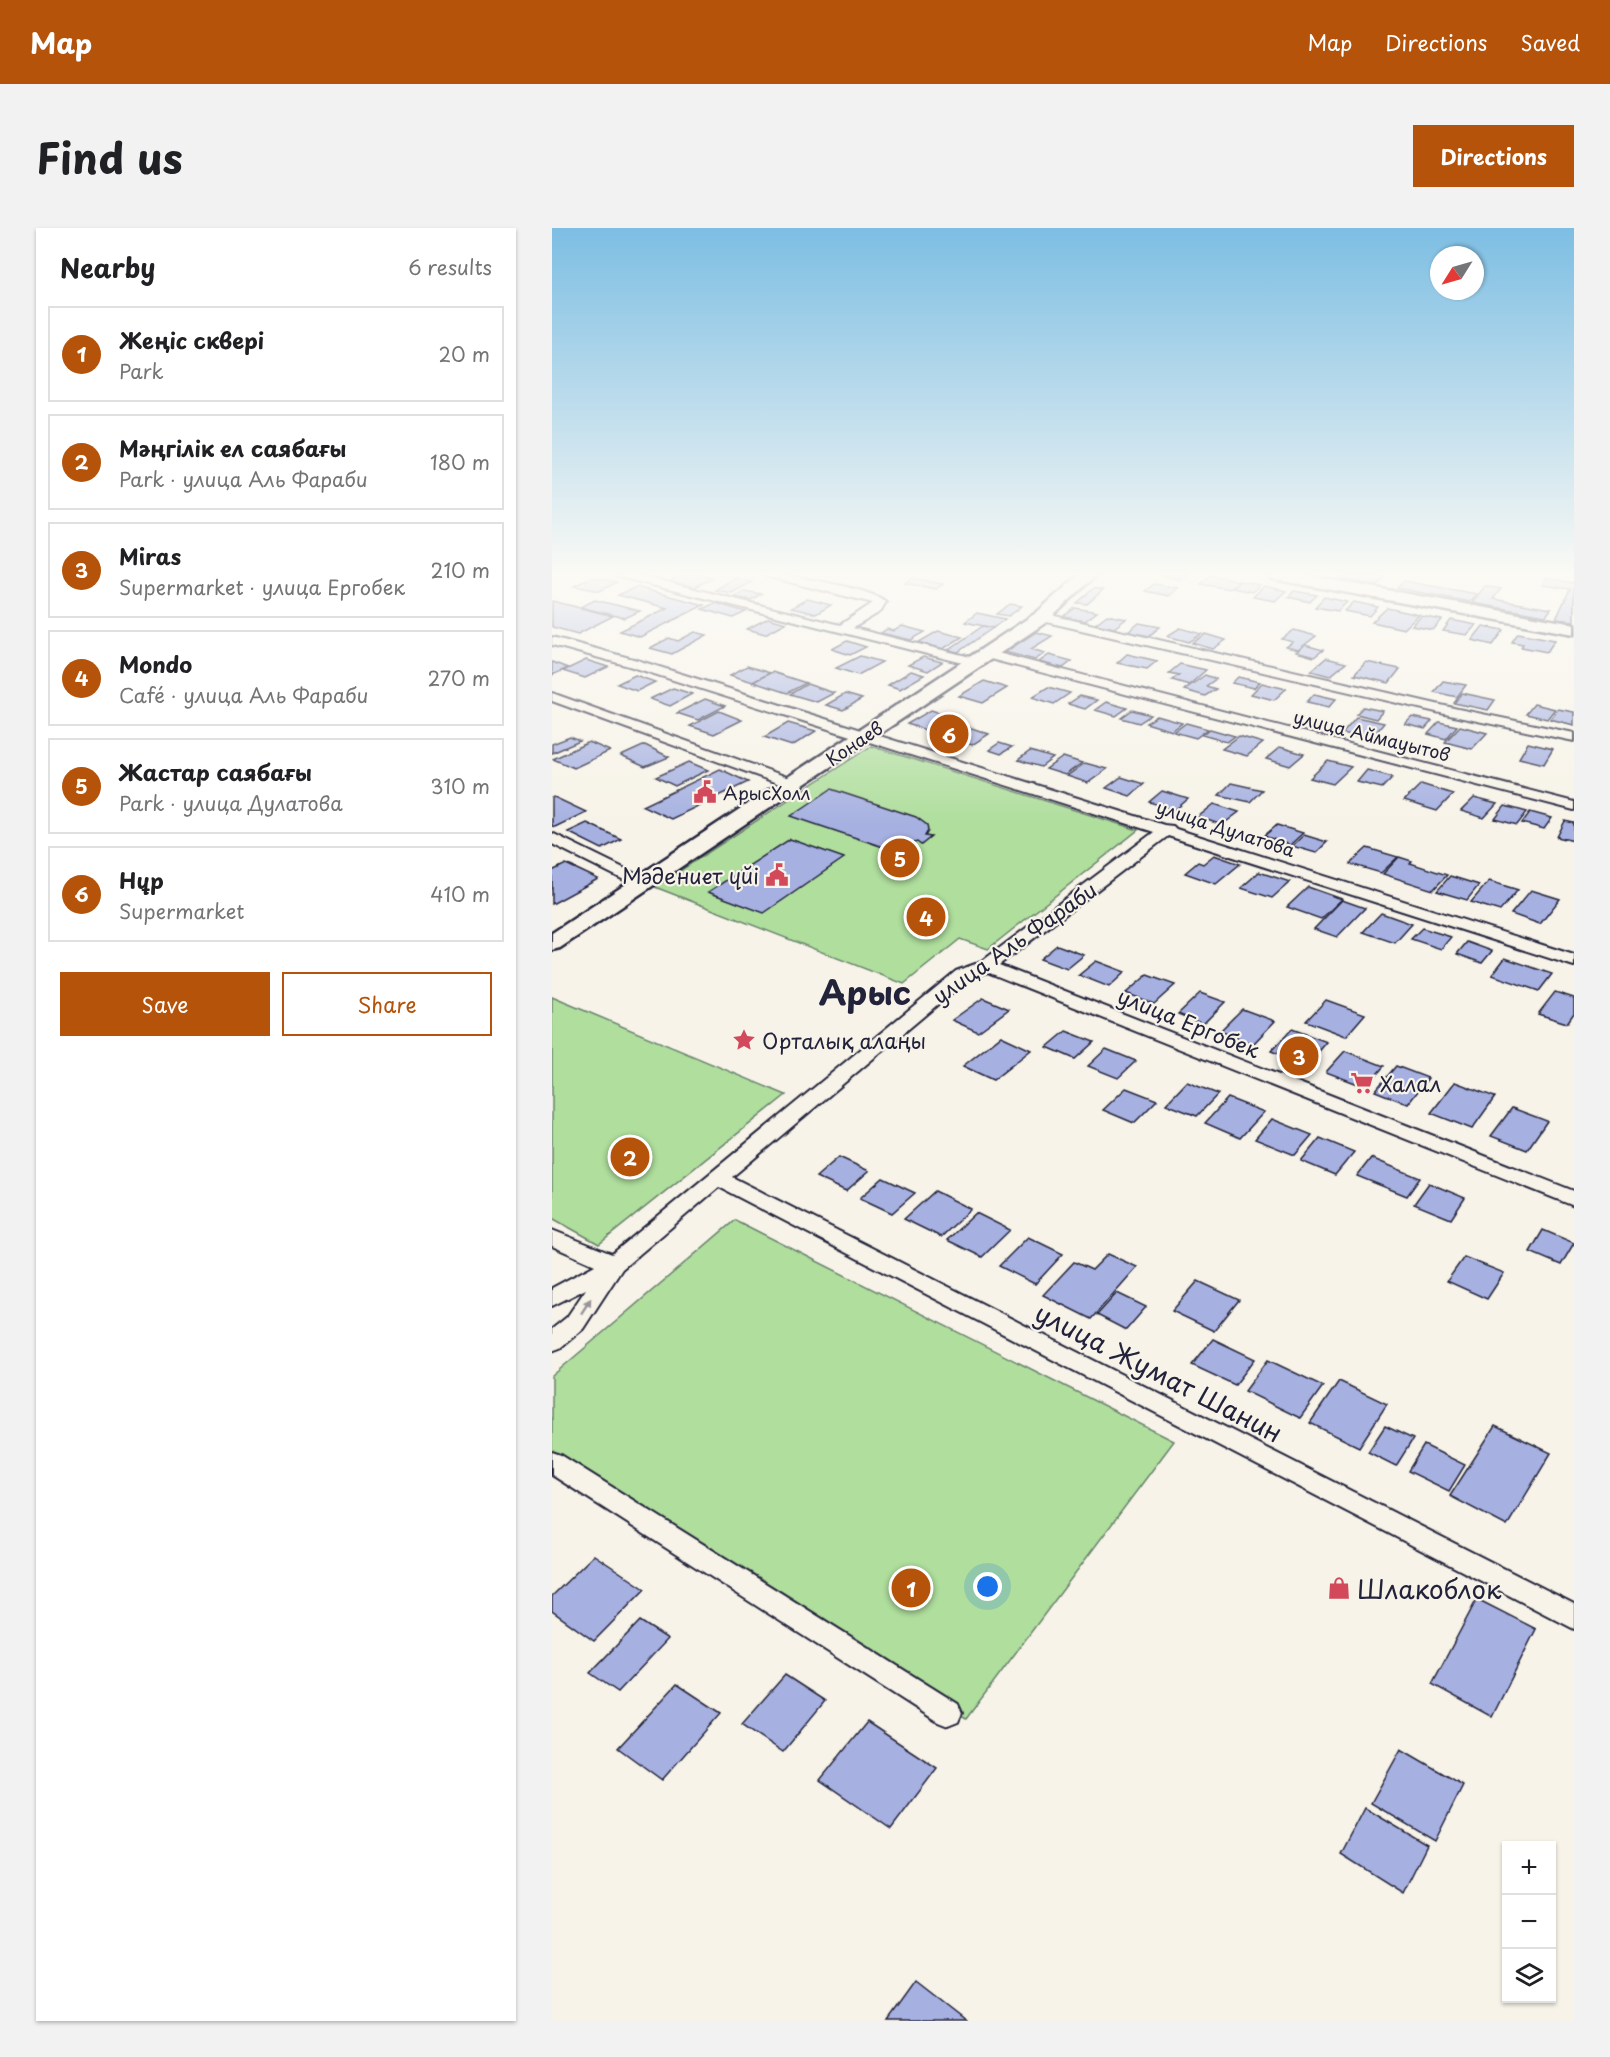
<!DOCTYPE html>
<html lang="en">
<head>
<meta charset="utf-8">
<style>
  :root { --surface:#fff; --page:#f2f2f2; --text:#202124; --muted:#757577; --line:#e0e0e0; --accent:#b45309 }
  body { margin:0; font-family:"Playpen Sans",sans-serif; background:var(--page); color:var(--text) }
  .controls { position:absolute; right:18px; bottom:18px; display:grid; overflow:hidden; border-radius:0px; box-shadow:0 2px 4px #0004 }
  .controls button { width:54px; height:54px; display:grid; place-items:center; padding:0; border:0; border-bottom:2px solid var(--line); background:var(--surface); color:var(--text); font:30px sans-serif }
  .compass { position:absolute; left:878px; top:18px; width:54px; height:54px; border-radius:50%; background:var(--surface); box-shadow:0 2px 4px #0004; rotate:233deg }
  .you { position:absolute; left:436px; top:1359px; width:21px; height:21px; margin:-15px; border:4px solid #fff; border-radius:50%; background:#1a73e8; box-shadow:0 0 0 9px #1a73e833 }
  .badge { display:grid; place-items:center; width:39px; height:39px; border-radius:50%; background:var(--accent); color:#fff; font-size:20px; font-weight:700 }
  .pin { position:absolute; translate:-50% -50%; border:3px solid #fff; box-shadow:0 2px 6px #0006 }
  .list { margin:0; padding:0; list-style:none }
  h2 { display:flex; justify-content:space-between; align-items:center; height:78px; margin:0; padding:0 24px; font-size:26px }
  h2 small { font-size:20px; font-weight:400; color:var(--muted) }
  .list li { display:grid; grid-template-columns:39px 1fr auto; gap:18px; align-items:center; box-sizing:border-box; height:96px; margin:0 12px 12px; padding:0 12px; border:2px solid var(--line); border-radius:0px }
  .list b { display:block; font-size:22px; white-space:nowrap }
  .list p { margin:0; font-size:20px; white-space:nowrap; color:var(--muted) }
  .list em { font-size:20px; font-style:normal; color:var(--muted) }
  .actions { display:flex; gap:12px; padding:18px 24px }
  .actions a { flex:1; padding:14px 0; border:2px solid var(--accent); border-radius:0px; text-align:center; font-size:21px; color:var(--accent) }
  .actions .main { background:var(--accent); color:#fff }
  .icon { flex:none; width:33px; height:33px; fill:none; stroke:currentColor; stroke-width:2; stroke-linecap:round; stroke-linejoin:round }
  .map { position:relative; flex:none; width:1022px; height:1793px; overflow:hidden; border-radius:0px }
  header { display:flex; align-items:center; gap:36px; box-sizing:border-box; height:84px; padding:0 30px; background:var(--accent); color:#fff }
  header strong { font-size:28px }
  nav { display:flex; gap:33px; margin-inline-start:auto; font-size:21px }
  .intro { display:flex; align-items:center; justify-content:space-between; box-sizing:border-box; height:144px; padding:0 36px }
  h1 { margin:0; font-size:42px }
  .button { padding:15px 27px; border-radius:0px; background:var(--accent); color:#fff; font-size:21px; font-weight:700 }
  main { display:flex; gap:36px; padding:0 36px }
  aside { flex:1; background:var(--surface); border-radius:0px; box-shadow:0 2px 4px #0004 }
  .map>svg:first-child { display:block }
  .green { fill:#afde9d; stroke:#68806c; stroke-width:1.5 }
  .building { fill:#a6b1e1; stroke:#22223b; stroke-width:1.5 }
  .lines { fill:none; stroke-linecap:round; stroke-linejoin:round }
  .street-casing { stroke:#22223b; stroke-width:4 }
  .secondary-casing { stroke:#22223b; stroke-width:5 }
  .street { fill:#f7f3e8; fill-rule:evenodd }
  .secondary { fill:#f7f3e8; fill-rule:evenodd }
  .oneway { fill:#97959a }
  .labels { text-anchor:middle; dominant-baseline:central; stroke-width:4.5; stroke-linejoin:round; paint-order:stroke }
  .far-street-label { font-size:18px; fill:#22223b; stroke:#f7f3e8 }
  .far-poi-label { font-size:18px; fill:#22223b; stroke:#f7f3e8; text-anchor:start }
  .poi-label { font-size:21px; fill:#22223b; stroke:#f7f3e8; text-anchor:start }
  .street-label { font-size:21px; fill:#22223b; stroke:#f7f3e8 }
  .near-street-label { font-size:26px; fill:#22223b; stroke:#f7f3e8 }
  .near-poi-label { font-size:26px; fill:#22223b; stroke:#f7f3e8; text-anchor:start }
  .town-label { font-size:33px; font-weight:bold; fill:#22223b; stroke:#f7f3e8 }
</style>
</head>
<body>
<header>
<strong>Map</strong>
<nav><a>Map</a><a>Directions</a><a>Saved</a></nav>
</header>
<div class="intro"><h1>Find us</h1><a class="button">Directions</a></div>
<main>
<aside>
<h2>Nearby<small>6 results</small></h2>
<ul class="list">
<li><span class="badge">1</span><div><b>Жеңіс сквері</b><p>Park</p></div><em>20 m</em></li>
<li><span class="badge">2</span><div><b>Мәңгілік ел саябағы</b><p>Park · улица Аль Фараби</p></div><em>180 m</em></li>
<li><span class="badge">3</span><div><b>Miras</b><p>Supermarket · улица Ергобек</p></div><em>210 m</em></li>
<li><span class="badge">4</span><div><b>Mondo</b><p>Café · улица Аль Фараби</p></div><em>270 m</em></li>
<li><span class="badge">5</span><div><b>Жастар саябағы</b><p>Park · улица Дулатова</p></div><em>310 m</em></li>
<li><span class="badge">6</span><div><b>Нұр</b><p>Supermarket</p></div><em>410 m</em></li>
</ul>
<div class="actions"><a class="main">Save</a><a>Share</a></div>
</aside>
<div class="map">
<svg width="1022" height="1793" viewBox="0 0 1022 1793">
  <rect width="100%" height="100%" fill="#f7f3e8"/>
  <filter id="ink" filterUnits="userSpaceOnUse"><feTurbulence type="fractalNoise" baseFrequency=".0167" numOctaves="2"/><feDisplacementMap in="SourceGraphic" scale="12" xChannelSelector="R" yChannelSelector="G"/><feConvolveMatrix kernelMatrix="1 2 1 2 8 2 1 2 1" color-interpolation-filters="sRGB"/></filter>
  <g filter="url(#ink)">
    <g class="green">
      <polygon points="319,518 586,602 436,721 408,711 352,756 103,659"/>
      <polygon points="0,769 234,867 47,1016 0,990"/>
      <polygon points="183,992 622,1213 414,1491 0,1230 0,1148"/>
    </g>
    <g class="building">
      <polygon points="132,346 144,346 161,350 143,359 117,354"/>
      <polygon points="612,346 637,346 630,352 610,348"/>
      <polygon points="791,346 819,346 834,349 824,358 786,350"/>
      <polygon points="659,347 687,353 677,361 649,356"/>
      <polygon points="40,349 65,354 48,363 22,358"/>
      <polygon points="183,350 200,354 180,365 163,362"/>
      <polygon points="360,350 391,356 384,361 353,355"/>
      <polygon points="994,350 1022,355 1022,393 1004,391 1018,361 990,357"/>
      <polygon points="688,353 708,357 700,364 680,360"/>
      <polygon points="852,353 925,366 918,374 845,360"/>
      <polygon points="602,356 626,360 617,368 593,363"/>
      <polygon points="712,358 734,363 723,373 701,369"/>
      <polygon points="933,358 949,361 941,371 999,381 994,388 920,375"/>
      <polygon points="84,359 152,377 88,409 68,403 115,380 66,367"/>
      <polygon points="542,360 551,362 535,376 525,375"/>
      <polygon points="192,363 209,366 199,372 182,369"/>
      <polygon points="742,363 765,367 758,374 736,369"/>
      <polygon points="772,369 795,374 786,383 763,379"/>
      <polygon points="255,371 279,377 264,386 239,380"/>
      <polygon points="43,372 88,383 73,390 28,379"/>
      <polygon points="0,373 61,388 26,406 0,399"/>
      <polygon points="802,374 826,379 818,388 793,383"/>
      <polygon points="163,375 194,384 181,390 150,381"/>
      <polygon points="458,376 470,378 457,388 445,386"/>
      <polygon points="523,380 545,384 533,393 511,389"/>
      <polygon points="835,380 867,387 852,401 820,394"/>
      <polygon points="425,385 453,391 441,400 413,394"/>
      <polygon points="555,387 574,391 562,400 543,396"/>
      <polygon points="869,388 890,392 881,402 860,398"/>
      <polygon points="216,390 234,395 213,406 195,401"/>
      <polygon points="899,392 924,397 915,407 891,403"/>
      <polygon points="587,395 608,399 597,408 576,404"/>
      <polygon points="350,398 373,404 359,412 329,405 335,401 342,403"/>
      <polygon points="431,398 441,400 406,424 396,422"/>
      <polygon points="931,398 952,402 941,417 920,412"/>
      <polygon points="628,400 650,406 637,414 615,408"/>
      <polygon points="742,402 764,408 746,422 734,419 741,414 730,411"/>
      <polygon points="386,403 410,409 391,421 367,414"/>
      <polygon points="143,404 155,407 120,426 98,420 117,410 126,413"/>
      <polygon points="484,404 500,408 479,421 493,425 483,432 453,424"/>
      <polygon points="966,405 1003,412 995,424 969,419 971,416 960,414"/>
      <polygon points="654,406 674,412 661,421 640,415"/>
      <polygon points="295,413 314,419 298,427 280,421"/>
      <polygon points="753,417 771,422 762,429 744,424"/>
      <polygon points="575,426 605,433 595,441 565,435"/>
      <polygon points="497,427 520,433 511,440 487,434"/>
      <polygon points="308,428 330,434 306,447 284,440"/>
      <polygon points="371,429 390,434 376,443 356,437"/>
      <polygon points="774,430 794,435 778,448 759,443"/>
      <polygon points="34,432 56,439 33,450 11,443"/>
      <polygon points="0,434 16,440 0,447"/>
      <polygon points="814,434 848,441 837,455 802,447"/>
      <polygon points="628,436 654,442 637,457 620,452 627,447 617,445"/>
      <polygon points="195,438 218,445 201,454 178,447"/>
      <polygon points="359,443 372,447 348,461 336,457"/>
      <polygon points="220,444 254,455 235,465 201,454"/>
      <polygon points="83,447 103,454 85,463 65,456"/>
      <polygon points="653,447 664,451 654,458 664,461 653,468 632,462"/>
      <polygon points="686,449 708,454 702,460 680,455"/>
      <polygon points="432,453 455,460 431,475 407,468"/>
      <polygon points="891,453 914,457 905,469 882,464"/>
      <polygon points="710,455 734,461 722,472 699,466"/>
      <polygon points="255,456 282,465 265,474 238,466"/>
      <polygon points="496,459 518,465 502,476 480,469"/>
      <polygon points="121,460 140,466 118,478 98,471"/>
      <polygon points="910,465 943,472 936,482 902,475"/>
      <polygon points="293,466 310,471 291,482 274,477"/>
      <polygon points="762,466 784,471 777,479 755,474"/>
      <polygon points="528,468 545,472 533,481 516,476"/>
      <polygon points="153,471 173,478 146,492 125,485"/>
      <polygon points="554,474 575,480 564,488 543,482"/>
      <polygon points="982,476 1003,481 995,491 974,486"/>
      <polygon points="811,479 831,483 824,491 804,486"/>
      <polygon points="1006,481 1022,484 1022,497 998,491"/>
      <polygon points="379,482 401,489 377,503 355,496"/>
      <polygon points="580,482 599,487 587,495 569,490"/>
      <polygon points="167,483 190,492 162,506 138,498"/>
      <polygon points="605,488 630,495 620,503 594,495"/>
      <polygon points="804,489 832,495 819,511 790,505"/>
      <polygon points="860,489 880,493 873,501 853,496"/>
      <polygon points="887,494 905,498 894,511 876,506"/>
      <polygon points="236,495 264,503 240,518 212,509"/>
      <polygon points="634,495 656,501 644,510 622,504"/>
      <polygon points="404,496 413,498 398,509 389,506"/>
      <polygon points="908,498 935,505 920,521 893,514"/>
      <polygon points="417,499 437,506 420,517 399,510"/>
      <polygon points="658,501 683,508 675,514 650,507"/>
      <polygon points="687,508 711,515 695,528 670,521"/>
      <polygon points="18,509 28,513 0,525 0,516"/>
      <polygon points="37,514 58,523 22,540 1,531"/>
      <polygon points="447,515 460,519 449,526 437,522"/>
      <polygon points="976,515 1001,521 992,536 967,530"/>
      <polygon points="93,517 117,529 93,539 69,528"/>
      <polygon points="728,519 752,526 738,538 714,531"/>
      <polygon points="478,523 501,530 489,539 466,532"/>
      <polygon points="511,529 530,535 513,547 494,541"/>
      <polygon points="776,533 799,539 781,556 758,550"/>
      <polygon points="137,534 156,542 123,558 104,549"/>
      <polygon points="533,535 555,541 536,555 515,548"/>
      <polygon points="168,541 196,554 119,591 91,578"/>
      <polygon points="815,542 841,549 830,560 805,554"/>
      <polygon points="569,549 592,556 578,568 554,560"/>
      <polygon points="679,555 710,562 698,574 667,567"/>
      <polygon points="869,556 901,566 885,583 852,573"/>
      <polygon points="279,561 364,589 375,597 376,603 373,608 379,609 369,617 365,614 346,620 334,620 239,588"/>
      <polygon points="610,563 636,571 623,582 597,574"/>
      <polygon points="2,569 34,584 3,599 0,598 0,570"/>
      <polygon points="922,570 945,576 932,590 909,583"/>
      <polygon points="662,576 687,584 670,597 646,589"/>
      <polygon points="953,578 975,584 965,597 943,591"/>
      <polygon points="978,584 1000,590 992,601 970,595"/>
      <polygon points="1013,593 1022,595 1022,613 1005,609"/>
      <polygon points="35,595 69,611 50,621 16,604"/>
      <polygon points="725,597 751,605 738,617 712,608"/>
      <polygon points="752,607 775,614 764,625 740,618"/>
      <polygon points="238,611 292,630 212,685 156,664"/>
      <polygon points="815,620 846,629 829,645 798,636"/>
      <polygon points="662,627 688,636 664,656 633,645 646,634 651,636"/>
      <polygon points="847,629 860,633 858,635 895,647 881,662 831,646"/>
      <polygon points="14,636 46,651 0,676 0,643"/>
      <polygon points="707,644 738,654 720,670 689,660"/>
      <polygon points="898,648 927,657 915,672 885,663"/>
      <polygon points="937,653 966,662 948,683 919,674"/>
      <polygon points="756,659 790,671 769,691 735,679"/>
      <polygon points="979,662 1008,671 988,696 959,686"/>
      <polygon points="790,672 813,680 785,709 762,701"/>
      <polygon points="384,676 395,680 378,693 367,688"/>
      <polygon points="829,685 860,696 843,715 811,704"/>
      <polygon points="870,700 899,709 889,721 859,711"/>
      <polygon points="915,714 940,723 930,735 905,726"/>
      <polygon points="505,717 532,727 515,741 488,731"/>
      <polygon points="953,730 1000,746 987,763 940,747"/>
      <polygon points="544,733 573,744 557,759 527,747"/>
      <polygon points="595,747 623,757 602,776 574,765"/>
      <polygon points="1003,764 1022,770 1022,785 1015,795 986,786"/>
      <polygon points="648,765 673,774 651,796 626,786"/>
      <polygon points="431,770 457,781 426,804 400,792"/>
      <polygon points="774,772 813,786 794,808 754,793"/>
      <polygon points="690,781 723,793 701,816 668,803"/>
      <polygon points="740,801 775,814 755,837 719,823"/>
      <polygon points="514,803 542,814 523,831 495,819"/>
      <polygon points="449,808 479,822 441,852 411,838"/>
      <polygon points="554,821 584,833 566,850 536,838"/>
      <polygon points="793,823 832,838 814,859 774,844"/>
      <polygon points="844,838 876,850 856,876 823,863"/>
      <polygon points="635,854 666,866 645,888 614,876"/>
      <polygon points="903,854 943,869 920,901 879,885"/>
      <polygon points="574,860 605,872 582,895 551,882"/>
      <polygon points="676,870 712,884 688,910 653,895"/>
      <polygon points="960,880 995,893 975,922 939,908"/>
      <polygon points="720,891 760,907 743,927 703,911"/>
      <polygon points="768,910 802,924 783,947 749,933"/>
      <polygon points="287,929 317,943 294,963 264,949"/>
      <polygon points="819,930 868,950 855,968 805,948"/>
      <polygon points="331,950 363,965 340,985 308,970"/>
      <polygon points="877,955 913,970 899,991 862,976"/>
      <polygon points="383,963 419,981 389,1009 352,991"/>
      <polygon points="424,985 458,1002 430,1029 395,1012"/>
      <polygon points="991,1002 1022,1015 1009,1037 978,1024"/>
      <polygon points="476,1009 511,1026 483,1056 447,1038"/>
      <polygon points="556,1026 585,1039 539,1091 491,1067 522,1034 540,1042"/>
      <polygon points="912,1029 952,1045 935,1071 895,1053"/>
      <polygon points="646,1053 687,1072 662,1103 620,1083"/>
      <polygon points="565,1065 594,1079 574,1102 545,1087"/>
      <polygon points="661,1111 703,1131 683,1157 640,1137"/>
      <polygon points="716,1132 771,1158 748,1190 693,1163"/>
      <polygon points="787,1153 835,1176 807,1219 758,1195"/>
      <polygon points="833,1198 861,1211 844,1238 816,1224"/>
      <polygon points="943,1198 999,1225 955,1298 898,1268"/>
      <polygon points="872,1217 913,1237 897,1263 856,1243"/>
      <polygon points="42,1327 93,1361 42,1413 0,1383 0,1368"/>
      <polygon points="925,1371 984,1401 940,1489 880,1456"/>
      <polygon points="88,1393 116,1411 66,1464 38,1445"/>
      <polygon points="233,1447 273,1473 231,1524 190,1496"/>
      <polygon points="125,1456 169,1485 110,1552 66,1520"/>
      <polygon points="315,1494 385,1540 339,1601 268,1552"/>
      <polygon points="849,1521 911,1557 883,1613 819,1575"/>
      <polygon points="813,1580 875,1617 851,1665 789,1626"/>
      <polygon points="364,1754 414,1793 336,1793"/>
    </g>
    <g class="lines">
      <g class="street-casing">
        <g id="street">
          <path d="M62,346H82L288,397L321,375L213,348L211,346C233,346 320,360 334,374L328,384L301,400L427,431L429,434L423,438L64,348Z"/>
          <polygon points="490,385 906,481 1022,505 1022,513 906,489 486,392 486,386"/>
          <polygon points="0,409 85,432 612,597 621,598 624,601 1022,727 1022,738 616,608 447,737 1022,963 1022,978 435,744 416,751 180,949 1022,1376 1022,1401 167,959 70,1041 31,1101 8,1120 0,1123 0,1101 15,1089 34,1061 0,1078 0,1060 43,1037 0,1018 0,1002 60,1026 404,743 429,734 602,604 77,438 0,417"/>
          <polygon points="434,422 1022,574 1022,582 430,429 428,426"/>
          <polygon points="0,465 246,553 248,556 246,559 236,559 0,473"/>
          <polygon points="0,605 96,652 98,655 90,660 84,658 0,616"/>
          <polygon points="0,1224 9,1227 406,1476 410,1485 406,1494 396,1498 386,1494 0,1247"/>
        </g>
      </g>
      <g class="secondary-casing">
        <g id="secondary">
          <polygon points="528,346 545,346 496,393 8,720 0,722 0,705 484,385"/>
          <polygon points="712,346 746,346 1022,396 1022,406 720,351"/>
        </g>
      </g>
      <use href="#street" class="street"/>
      <use href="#secondary" class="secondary"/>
    </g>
    <defs><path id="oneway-solid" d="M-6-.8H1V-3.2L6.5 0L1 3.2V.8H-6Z" transform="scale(1.5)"/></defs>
    <use class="oneway" href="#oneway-solid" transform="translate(34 1078) rotate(-57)"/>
  </g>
  <linearGradient id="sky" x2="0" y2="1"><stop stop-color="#7dbee3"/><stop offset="0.58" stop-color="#fbfaf5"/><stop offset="1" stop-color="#fbfaf5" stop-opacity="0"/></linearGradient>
  <rect width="1022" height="597" fill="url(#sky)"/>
  <defs>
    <g id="civic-bare" transform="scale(1.8)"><path d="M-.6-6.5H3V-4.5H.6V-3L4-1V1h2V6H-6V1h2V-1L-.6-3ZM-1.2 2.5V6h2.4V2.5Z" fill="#d1495b" stroke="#f7f3e8" stroke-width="2.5" paint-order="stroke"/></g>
    <g id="sight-bare" transform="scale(1.8)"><path d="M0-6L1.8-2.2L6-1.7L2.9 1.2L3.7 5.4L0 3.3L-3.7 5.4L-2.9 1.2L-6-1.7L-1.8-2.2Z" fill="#d1495b" stroke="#f7f3e8" stroke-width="2.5" paint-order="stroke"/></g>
    <g id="supermarket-bare" transform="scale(1.8)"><path d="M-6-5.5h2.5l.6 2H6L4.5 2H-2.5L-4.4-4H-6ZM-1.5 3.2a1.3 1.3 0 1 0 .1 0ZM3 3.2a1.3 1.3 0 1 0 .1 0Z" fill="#d1495b" stroke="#f7f3e8" stroke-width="2.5" paint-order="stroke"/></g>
    <g id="shop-bare" transform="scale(1.8)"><path d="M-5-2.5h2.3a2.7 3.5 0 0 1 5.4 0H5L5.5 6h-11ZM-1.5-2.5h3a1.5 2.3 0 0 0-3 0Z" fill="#d1495b" stroke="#f7f3e8" stroke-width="2.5" paint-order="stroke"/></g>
  </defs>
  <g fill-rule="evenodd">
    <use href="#civic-bare" x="153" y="564"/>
    <use href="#civic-bare" x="225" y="647"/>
    <use href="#sight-bare" x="192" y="812"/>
    <use href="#supermarket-bare" x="810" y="855"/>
    <use href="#shop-bare" x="787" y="1360"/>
  </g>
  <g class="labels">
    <g class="far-street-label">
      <text transform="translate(820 507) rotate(14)">улица Аймауытов</text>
      <text transform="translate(302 515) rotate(-34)">Конаев</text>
      <text transform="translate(674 600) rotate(18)">улица Дулатова</text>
    </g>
    <g class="far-poi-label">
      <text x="171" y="564">АрысХолл</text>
    </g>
    <g class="poi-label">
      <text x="207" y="647" text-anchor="end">Mәдениет үйі</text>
      <text x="210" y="812">Орталық алаңы</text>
      <text x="828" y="855">Халал</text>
    </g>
    <g class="street-label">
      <text transform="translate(462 714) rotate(-35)">улица Аль Фараби</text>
      <text transform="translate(637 794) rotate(22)">улица Ергобек</text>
    </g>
    <g class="near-street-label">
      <text transform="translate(607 1144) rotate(27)">улица Жумат Шанин</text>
    </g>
    <g class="near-poi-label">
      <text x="805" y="1360">Шлакоблок</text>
    </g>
    <g class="town-label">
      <text x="313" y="763">Арыс</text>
    </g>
  </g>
</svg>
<div class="controls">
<button>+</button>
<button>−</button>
<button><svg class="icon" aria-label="layers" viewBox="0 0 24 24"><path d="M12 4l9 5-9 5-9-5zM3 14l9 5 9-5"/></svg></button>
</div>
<svg class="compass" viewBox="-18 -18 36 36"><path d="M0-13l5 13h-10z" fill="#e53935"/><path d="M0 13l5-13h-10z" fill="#757577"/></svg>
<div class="you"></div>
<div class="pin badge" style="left:359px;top:1360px">1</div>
<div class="pin badge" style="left:78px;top:929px">2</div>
<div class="pin badge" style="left:747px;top:828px">3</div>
<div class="pin badge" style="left:374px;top:689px">4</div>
<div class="pin badge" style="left:348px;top:630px">5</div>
<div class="pin badge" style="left:397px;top:506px">6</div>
</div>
</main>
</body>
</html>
